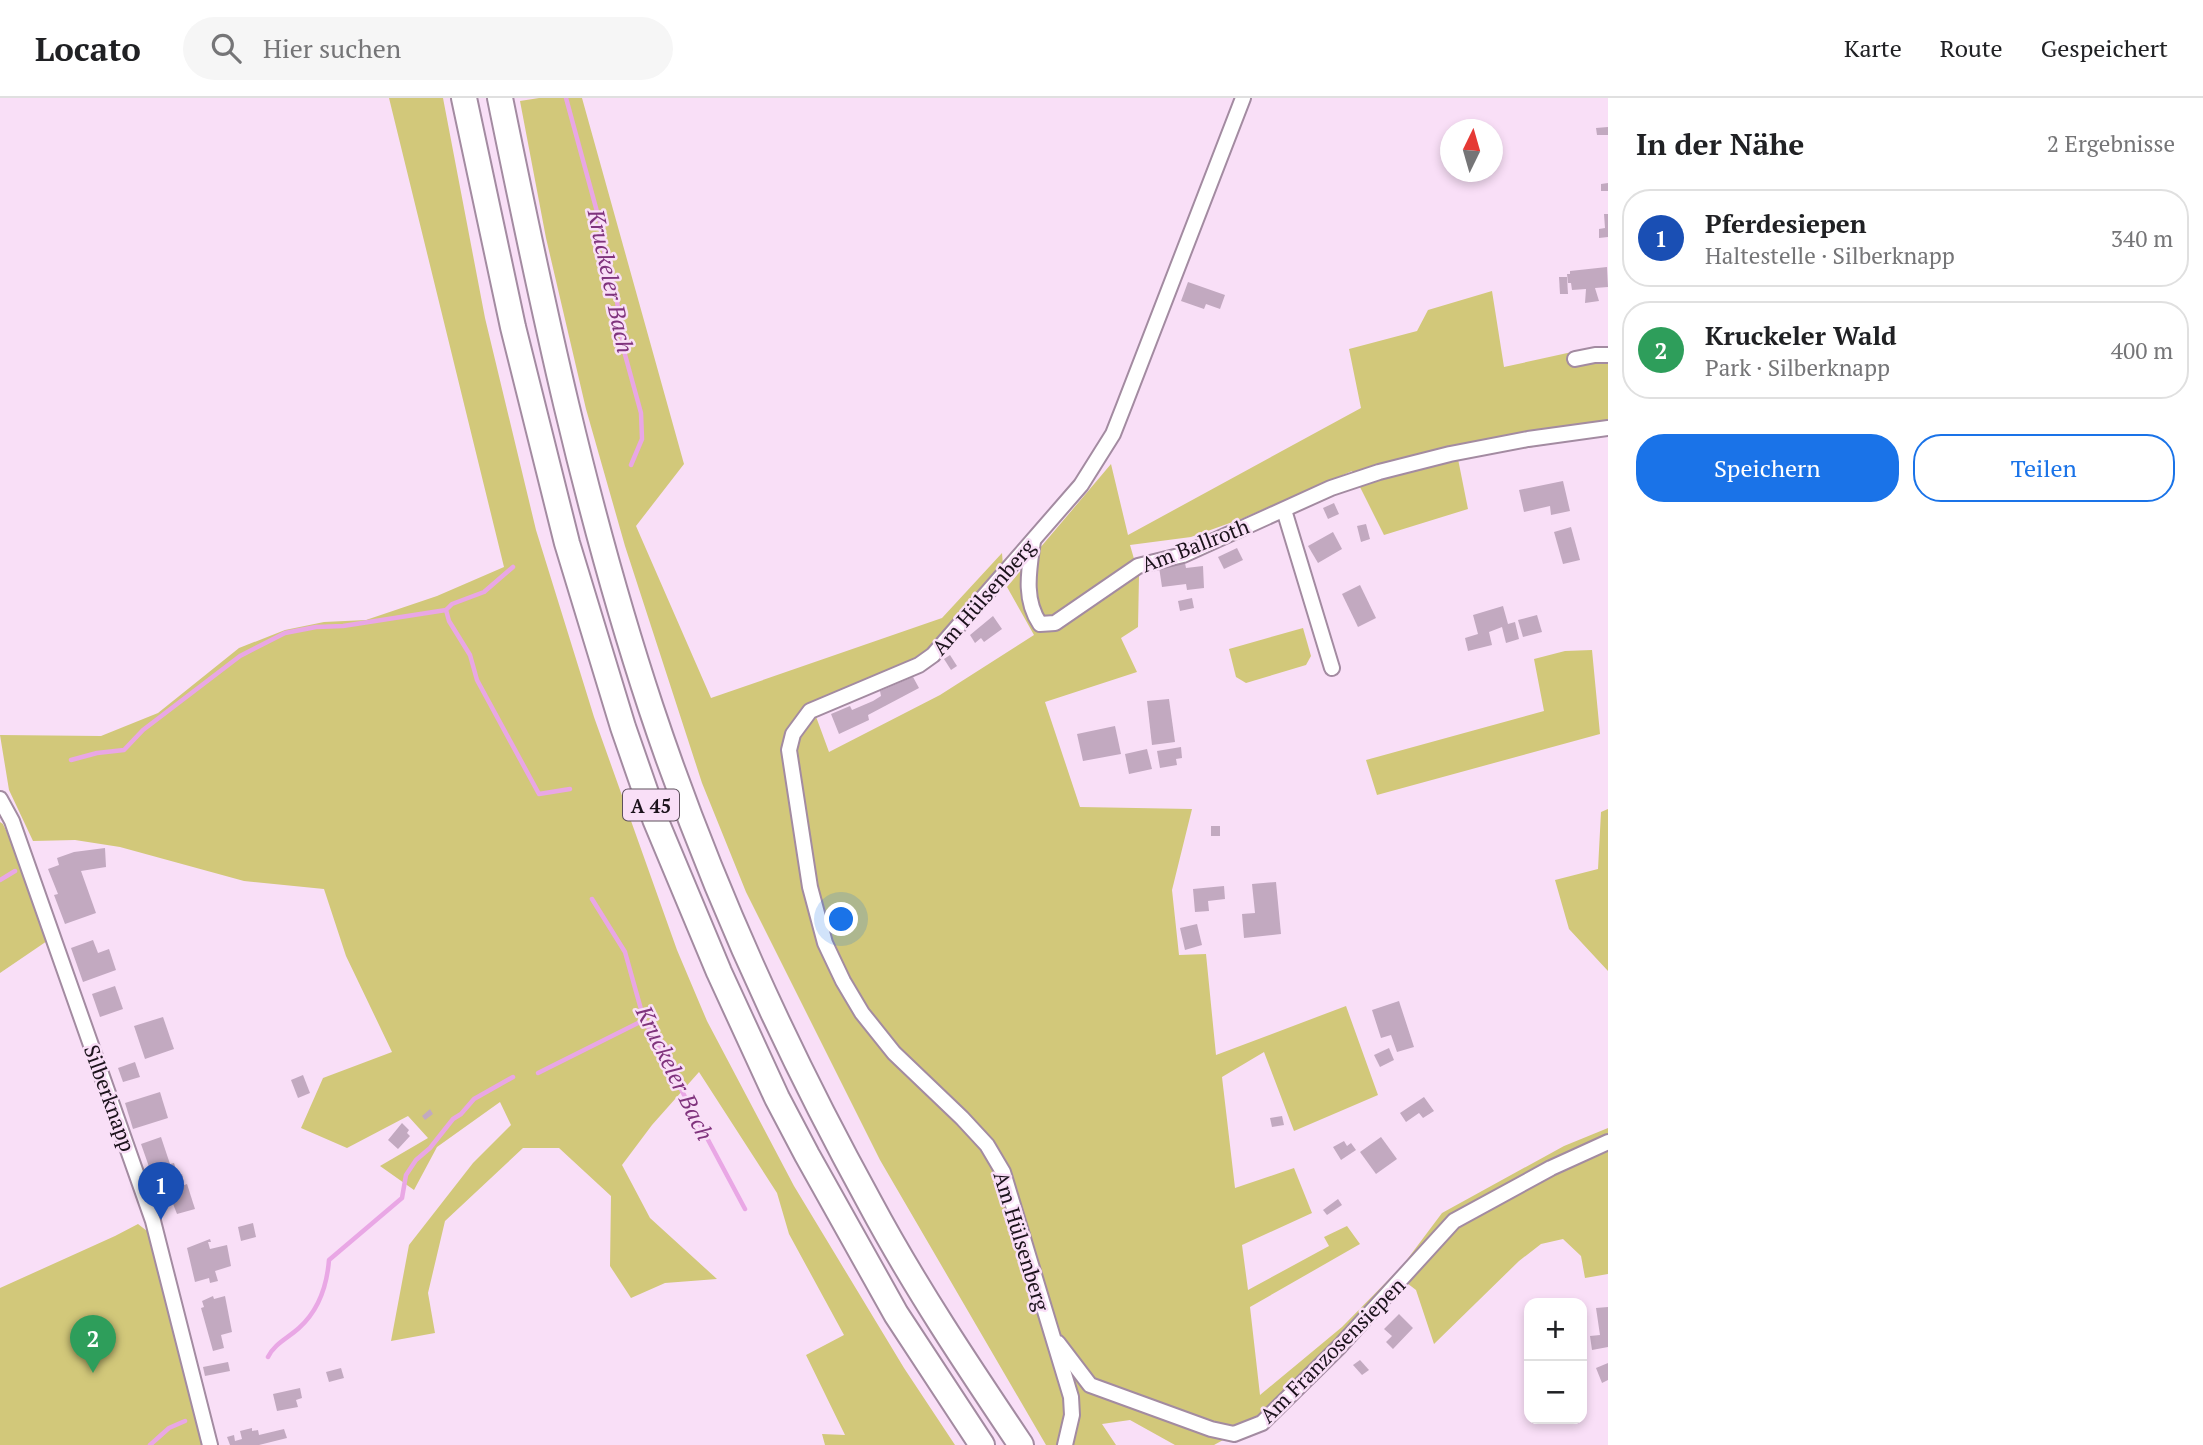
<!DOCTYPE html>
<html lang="de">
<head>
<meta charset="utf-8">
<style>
  :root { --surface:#fff; --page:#f6f6f6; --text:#202124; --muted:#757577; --line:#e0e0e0; --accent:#1a73e8 }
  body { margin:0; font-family:"PT Serif",serif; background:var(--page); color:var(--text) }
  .controls { position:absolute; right:21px; bottom:21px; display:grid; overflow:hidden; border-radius:14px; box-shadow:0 4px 10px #0003 }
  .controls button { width:63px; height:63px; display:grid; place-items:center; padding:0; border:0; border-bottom:2px solid var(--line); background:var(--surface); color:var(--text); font:35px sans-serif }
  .compass { position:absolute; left:1440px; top:21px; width:63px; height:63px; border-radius:50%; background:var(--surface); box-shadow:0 4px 10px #0003; rotate:5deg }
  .you { position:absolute; left:842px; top:822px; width:24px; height:24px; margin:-18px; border:5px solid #fff; border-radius:50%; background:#1a73e8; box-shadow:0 0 0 10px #1a73e833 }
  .badge { display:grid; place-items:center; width:46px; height:46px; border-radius:50%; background:var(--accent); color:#fff; font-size:23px; font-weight:700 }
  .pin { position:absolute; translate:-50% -58px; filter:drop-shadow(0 2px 4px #0008) }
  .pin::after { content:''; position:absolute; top:37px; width:24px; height:21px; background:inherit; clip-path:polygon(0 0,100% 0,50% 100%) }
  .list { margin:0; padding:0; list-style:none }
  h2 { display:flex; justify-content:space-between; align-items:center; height:91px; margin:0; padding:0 28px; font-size:30px }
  h2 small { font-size:23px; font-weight:400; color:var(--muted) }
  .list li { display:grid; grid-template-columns:46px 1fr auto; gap:21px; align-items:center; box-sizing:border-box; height:98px; margin:0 14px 14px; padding:0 14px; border:2px solid var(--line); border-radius:28px }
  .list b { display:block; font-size:26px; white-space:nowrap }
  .list p { margin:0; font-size:23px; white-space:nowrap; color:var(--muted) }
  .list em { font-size:23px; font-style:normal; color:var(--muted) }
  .actions { display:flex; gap:14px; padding:21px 28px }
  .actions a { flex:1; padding:16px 0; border:2px solid var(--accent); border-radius:28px; text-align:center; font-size:24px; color:var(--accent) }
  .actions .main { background:var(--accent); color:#fff }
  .icon { flex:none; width:38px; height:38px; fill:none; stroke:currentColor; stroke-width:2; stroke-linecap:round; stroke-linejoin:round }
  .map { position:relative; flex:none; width:1608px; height:1347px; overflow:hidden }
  header { display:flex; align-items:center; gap:42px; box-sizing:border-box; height:98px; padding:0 35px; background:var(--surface); border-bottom:2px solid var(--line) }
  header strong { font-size:33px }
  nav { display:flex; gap:38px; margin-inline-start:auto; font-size:24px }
  .search { width:490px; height:63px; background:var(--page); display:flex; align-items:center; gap:18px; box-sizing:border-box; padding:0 24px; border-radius:38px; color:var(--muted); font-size:26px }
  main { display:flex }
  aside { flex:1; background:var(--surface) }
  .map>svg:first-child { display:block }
  .green { fill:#d2c87a }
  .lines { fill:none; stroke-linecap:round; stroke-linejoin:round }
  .stream { stroke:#e9a7e5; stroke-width:4.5 }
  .building { fill:#c2a9c0 }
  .minor-casing { stroke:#a38ba1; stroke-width:18 }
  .motorway-casing { stroke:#a38ba1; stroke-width:28 }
  .minor { stroke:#fff; stroke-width:14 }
  .motorway { stroke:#fff; stroke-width:24 }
  .labels { text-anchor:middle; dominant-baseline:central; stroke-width:5; stroke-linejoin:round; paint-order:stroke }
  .shield { fill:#f9dff7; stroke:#5e505d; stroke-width:2 }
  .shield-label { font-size:19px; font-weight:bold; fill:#1b121b }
  .street-label { font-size:21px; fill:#1b121b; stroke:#f9dff7 }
  .water-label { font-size:23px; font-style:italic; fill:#80337d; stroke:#f9dff7 }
</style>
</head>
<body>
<header>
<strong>Locato</strong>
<div class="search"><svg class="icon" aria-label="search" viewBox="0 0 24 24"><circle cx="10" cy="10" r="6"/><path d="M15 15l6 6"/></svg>Hier suchen</div>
<nav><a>Karte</a><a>Route</a><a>Gespeichert</a></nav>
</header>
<main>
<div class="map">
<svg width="1608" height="1347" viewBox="0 0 1608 1347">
  <rect width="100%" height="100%" fill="#f9dff7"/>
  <g class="green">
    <polygon points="389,0 443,0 485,220 536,432 594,619 677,852 707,923 794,1088 904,1270 955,1347 825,1347 822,1336 845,1337 806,1257 844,1237 789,1136 777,1095 699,974 652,1027 622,1067 650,1120 717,1181 665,1185 631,1200 610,1168 611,1098 559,1050 523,1050 445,1123 428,1195 435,1235 391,1243 409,1147 473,1065 511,1027 500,1004 437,1049 414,1092 380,1068 428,1040 408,1018 347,1050 301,1030 323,980 392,954 346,858 324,791 244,783 120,749 75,742 33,743 9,692 0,637 101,638 158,615 239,550 285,532 324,524 366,522 437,498 504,469"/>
    <polygon points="539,0 582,0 684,366 636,428 711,600 942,520 1002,455 1003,468 931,554 811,605 829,654 940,597 1034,537 1007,489 1111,366 1128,437 1361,310 1349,251 1417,233 1428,212 1492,193 1504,269 1572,254 1608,252 1608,337 1458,361 1468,411 1384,437 1352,373 1241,421 1191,439 1130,447 1139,478 1138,529 1121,540 1137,574 1045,604 1080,709 1192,711 1172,792 1179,857 1206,856 1216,957 1346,908 1378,997 1294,1033 1264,954 1222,979 1235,1090 1294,1070 1312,1115 1242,1147 1248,1192 1329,1148 1324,1139 1347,1128 1360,1146 1250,1209 1260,1297 1342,1229 1403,1167 1442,1115 1564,1048 1608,1030 1608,1176 1585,1180 1581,1158 1563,1141 1541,1146 1519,1163 1434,1246 1416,1192 1403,1182 1263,1320 1214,1347 1175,1347 1130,1322 1102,1326 1116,1347 1046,1347 880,1062 746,794 702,685 625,448 586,311 546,140 520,3"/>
    <polygon points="1303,530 1311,558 1306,567 1246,585 1236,579 1229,551"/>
    <polygon points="1592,552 1600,636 1377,697 1366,662 1544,613 1534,561 1565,553"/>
    <polygon points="1608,711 1608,873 1569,831 1555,782 1598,771 1601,714"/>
    <polygon points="0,724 3,726 17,756 47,843 0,875"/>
    <polygon points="138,1126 147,1133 148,1138 153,1136 203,1347 0,1347 0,1190 115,1138"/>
  </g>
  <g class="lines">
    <g class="stream">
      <polyline points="566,0 602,132 606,171 617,203 624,253 641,315 642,341 631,367"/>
      <polyline points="513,469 484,494 452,506 446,512 449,523 470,557 477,582 539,696 570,691"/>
      <polyline points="71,662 97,655 124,652 143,632 240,558 285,535 316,529 343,528 446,512"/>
      <polyline points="0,782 15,773"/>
      <polyline points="592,801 625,854 644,922 745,1111"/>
      <polyline points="538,975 644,922"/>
      <path d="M268,1259C274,1246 288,1240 299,1230C319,1212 327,1187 329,1162L402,1100L406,1077L416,1062L430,1050L453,1021L461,1016L474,1001L513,979"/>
      <polyline points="150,1347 169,1330 185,1323"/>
    </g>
  </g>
  <g class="building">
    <polygon points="1608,29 1608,37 1597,37 1596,30"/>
    <polygon points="1608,85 1608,93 1601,93 1601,86"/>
    <polygon points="1604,116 1608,116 1608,139 1599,140 1599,131 1605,130"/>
    <polygon points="1607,169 1608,189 1595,190 1599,203 1585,205 1586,191 1572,192 1571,185 1568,185 1567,176 1570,176 1570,173"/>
    <polygon points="1559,179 1567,179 1568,196 1560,196"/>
    <polygon points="1188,184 1225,197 1220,211 1206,206 1204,211 1181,203"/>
    <polygon points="1563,383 1570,413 1551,417 1550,408 1524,414 1519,392"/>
    <polygon points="1334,405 1339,416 1328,421 1323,410"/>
    <polygon points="1366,426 1370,441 1361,444 1357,428"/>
    <polygon points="1571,429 1580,462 1563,466 1554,434"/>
    <polygon points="1333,434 1342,451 1318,465 1308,448"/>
    <polygon points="1237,450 1243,462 1224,471 1218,459"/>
    <polygon points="1185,465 1186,470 1203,468 1204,490 1187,492 1186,486 1162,489 1159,469"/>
    <polygon points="1360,487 1376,520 1358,529 1342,496"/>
    <polygon points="1192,500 1194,510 1180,513 1178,503"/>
    <polygon points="1503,508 1508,526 1515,524 1519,541 1506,545 1502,529 1489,534 1492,547 1468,553 1465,540 1478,536 1473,517"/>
    <polygon points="1537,517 1542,534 1523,539 1518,522"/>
    <polygon points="993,518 1002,531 984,544 981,540 975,545 970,537"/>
    <polygon points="950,557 957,568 951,572 944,561"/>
    <polygon points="913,579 919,590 868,617 869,622 839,636 831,616 850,608 852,612 873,603 881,598 880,593"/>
    <polygon points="1169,601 1175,644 1152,647 1147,603"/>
    <polygon points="1115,628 1121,656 1083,663 1077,636"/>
    <polygon points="1181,649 1182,660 1176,661 1177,667 1160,670 1157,653"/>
    <polygon points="1147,651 1152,671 1129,676 1125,656"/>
    <rect x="1211" y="728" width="9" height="10"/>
    <polygon points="105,750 106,769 81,773 96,815 65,826 54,797 58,796 48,771 59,767 57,760 74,754"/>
    <polygon points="1276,784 1281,836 1244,840 1242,816 1255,815 1252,786"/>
    <polygon points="1224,788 1225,801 1208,803 1209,813 1195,814 1193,791"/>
    <polygon points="1197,826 1202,847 1185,852 1180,830"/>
    <polygon points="93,842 98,855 109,851 116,872 83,884 71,850"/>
    <polygon points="115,888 123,911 100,919 92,896"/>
    <polygon points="1399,903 1414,949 1397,954 1391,937 1381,940 1372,912"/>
    <polygon points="163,919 174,951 145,961 134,928"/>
    <polygon points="1389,950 1394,962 1380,969 1374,957"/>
    <polygon points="135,964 140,979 123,984 118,970"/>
    <polygon points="303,977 310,995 298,1000 291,982"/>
    <polygon points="160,994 168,1020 133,1031 125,1005"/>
    <polygon points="1424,999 1434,1013 1423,1020 1419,1015 1406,1024 1400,1015"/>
    <polygon points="430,1011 433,1016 425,1022 422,1018"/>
    <polygon points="1282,1018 1284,1027 1272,1029 1270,1020"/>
    <polygon points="402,1025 409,1032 407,1035 410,1038 398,1051 388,1042"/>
    <polygon points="161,1039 170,1066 174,1065 176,1071 153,1080 141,1046"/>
    <polygon points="1381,1039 1397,1061 1376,1076 1360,1054"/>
    <polygon points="1344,1043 1347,1048 1351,1045 1356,1052 1341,1062 1333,1049"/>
    <polygon points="182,1076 184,1085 168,1089 165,1081"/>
    <polygon points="187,1086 195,1111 177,1116 168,1093"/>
    <polygon points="1338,1101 1342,1107 1327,1117 1323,1112"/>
    <polygon points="253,1125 256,1139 241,1143 238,1129"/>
    <polygon points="210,1141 211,1144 208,1144 210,1151 227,1147 231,1168 215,1173 218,1183 210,1185 209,1180 195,1184 187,1150"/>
    <polygon points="213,1198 214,1201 225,1198 232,1234 221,1237 224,1250 213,1253 201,1210 204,1209 202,1203"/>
    <polygon points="1608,1209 1608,1249 1592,1252 1590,1238 1600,1237 1596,1210"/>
    <polygon points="1399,1216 1413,1230 1393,1251 1386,1244 1392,1238 1384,1231"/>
    <polygon points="1360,1262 1369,1272 1362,1277 1353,1267"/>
    <polygon points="228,1264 230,1273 205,1278 203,1269"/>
    <polygon points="1608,1265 1608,1282 1602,1285 1596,1270"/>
    <polygon points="341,1270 344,1280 329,1284 326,1274"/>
    <polygon points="300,1290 302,1300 296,1302 298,1309 277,1313 273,1296"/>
    <polygon points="252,1330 252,1333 258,1332 259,1337 284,1331 287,1340 259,1347 230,1347 227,1339 234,1337 235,1343 242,1341 240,1333"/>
  </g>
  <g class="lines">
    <g class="minor-casing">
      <g id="minor">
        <polyline points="1575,261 1595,257 1608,257"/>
        <polyline points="1284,412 1332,570"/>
        <path d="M1033,443C1029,472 1023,501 1040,526L1055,525L1138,468L1183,457L1331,390L1379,374L1450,356L1528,341L1608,330"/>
        <polyline points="0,701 12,723 153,1123 210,1347"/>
        <polyline points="1058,1245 1090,1287 1211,1331 1234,1336 1262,1325 1340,1248 1454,1123 1551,1070 1608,1044"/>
        <polyline points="1065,1347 1072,1317 1071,1299 1003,1074 987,1047 962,1020 894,955 862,915 843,883 825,845 810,789 789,652 793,636 810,613 919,567 933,557 1081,387 1113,336 1124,308 1243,0"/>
      </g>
    </g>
    <g class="motorway-casing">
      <g id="motorway">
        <polyline points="464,0 513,229 567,445 623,629 655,721 719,874 777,1000 807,1057 896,1216 982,1347"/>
        <path d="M500,0C542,206 585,411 651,610C708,781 783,947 870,1105C915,1189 968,1268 1021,1347"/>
      </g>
    </g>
    <use href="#minor" class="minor"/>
    <use href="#motorway" class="motorway"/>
  </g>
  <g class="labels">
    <rect class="shield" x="623" y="691.5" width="56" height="31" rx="5"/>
    <g class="shield-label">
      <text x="651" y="707">A 45</text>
    </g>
    <g class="street-label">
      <text transform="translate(1195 447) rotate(-21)">Am Ballroth</text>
      <text transform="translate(983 499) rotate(-49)">Am Hülsenberg</text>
      <text transform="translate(110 1000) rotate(70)">Silberknapp</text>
      <text transform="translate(1022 1143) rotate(73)">Am Hülsenberg</text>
      <text transform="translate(1332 1252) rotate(-45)">Am Franzosensiepen</text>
    </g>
    <g class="water-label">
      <text transform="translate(611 183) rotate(78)">Kruckeler Bach</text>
      <text transform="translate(675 975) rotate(64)">Kruckeler Bach</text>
    </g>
  </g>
</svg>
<div class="controls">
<button>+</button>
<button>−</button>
</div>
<svg class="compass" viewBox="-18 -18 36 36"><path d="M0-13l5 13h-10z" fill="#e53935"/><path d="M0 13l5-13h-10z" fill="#757577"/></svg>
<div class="you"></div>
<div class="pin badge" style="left:161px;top:1122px;background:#1a4fb4">1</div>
<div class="pin badge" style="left:93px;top:1275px;background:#2e9e5b">2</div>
</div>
<aside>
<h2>In der Nähe<small>2 Ergebnisse</small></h2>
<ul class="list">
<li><span class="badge" style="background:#1a4fb4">1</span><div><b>Pferdesiepen</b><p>Haltestelle · Silberknapp</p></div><em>340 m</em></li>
<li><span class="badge" style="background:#2e9e5b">2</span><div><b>Kruckeler Wald</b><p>Park · Silberknapp</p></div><em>400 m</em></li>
</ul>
<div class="actions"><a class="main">Speichern</a><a>Teilen</a></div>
</aside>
</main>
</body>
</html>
